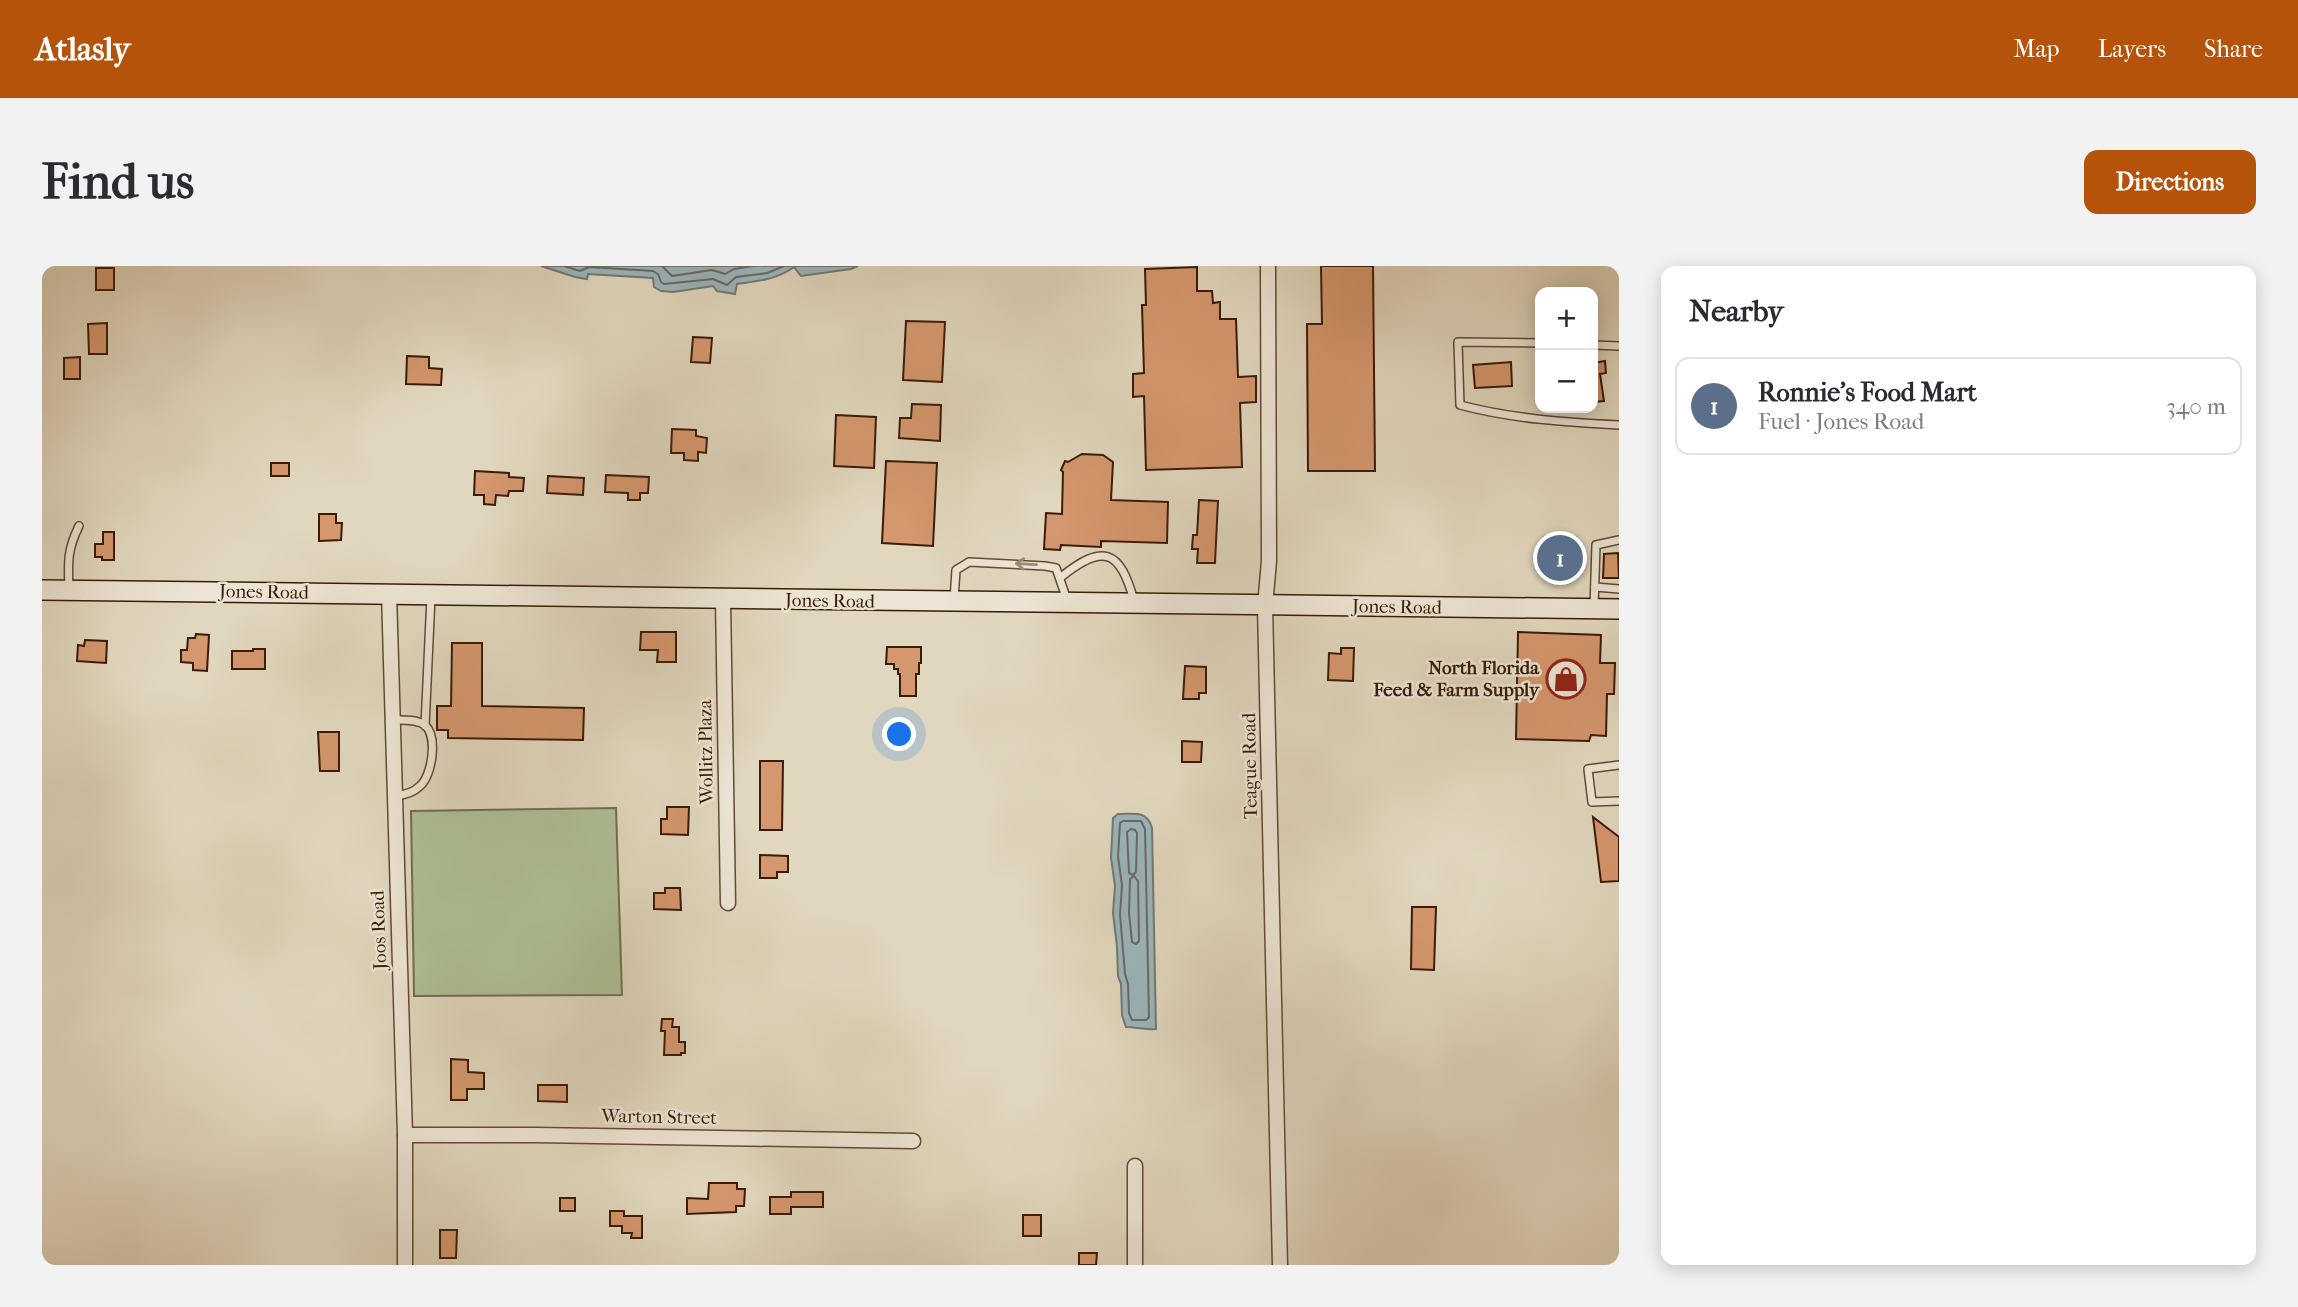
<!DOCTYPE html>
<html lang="en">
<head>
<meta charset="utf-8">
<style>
  :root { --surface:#fff; --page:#f2f2f3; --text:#2b2b33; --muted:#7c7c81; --line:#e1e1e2; --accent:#b45309 }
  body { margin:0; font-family:"IM FELL French Canon",serif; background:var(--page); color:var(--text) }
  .controls { position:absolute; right:21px; top:21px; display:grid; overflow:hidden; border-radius:14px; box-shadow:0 4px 18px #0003 }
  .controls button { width:63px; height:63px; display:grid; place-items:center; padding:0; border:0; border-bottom:2px solid var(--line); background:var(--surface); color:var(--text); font:35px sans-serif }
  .you { position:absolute; left:858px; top:469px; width:24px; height:24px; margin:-18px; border:5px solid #fff; border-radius:50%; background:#1a73e8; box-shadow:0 0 0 10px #1a73e833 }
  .badge { display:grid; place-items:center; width:46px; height:46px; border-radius:50%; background:var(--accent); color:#fff; font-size:23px; font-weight:700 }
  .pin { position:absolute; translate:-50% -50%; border:4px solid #fff; box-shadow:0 2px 7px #0006 }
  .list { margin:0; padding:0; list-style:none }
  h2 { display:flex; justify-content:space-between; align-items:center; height:91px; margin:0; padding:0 28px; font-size:30px }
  h2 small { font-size:23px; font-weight:400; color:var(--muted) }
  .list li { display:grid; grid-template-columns:46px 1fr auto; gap:21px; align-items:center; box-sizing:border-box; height:98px; margin:0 14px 14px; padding:0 14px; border:2px solid var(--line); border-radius:14px }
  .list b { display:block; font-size:26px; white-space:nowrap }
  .list p { margin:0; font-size:23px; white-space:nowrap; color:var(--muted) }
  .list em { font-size:23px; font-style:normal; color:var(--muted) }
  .map { position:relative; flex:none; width:1577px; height:999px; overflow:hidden; border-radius:14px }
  header { display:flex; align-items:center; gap:42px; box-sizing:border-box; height:98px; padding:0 35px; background:var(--accent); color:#fff }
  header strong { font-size:33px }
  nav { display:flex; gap:38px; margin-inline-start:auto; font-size:24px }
  .intro { display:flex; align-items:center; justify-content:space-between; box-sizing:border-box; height:168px; padding:0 42px }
  h1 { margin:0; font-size:49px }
  .button { padding:18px 32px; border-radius:14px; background:var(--accent); color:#fff; font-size:24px; font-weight:700 }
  main { display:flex; gap:42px; padding:0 42px }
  aside { flex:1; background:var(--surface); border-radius:14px; box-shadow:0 4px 18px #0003 }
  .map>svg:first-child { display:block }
  .green { fill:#aebf95; stroke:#746c4e; stroke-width:2 }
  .water { fill:#9ab6bd; stroke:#747875; stroke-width:2 }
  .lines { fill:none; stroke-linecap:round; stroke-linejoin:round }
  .shore { stroke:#6a6862; stroke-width:2 }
  .building { fill:#d5976d; stroke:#3a1a08; stroke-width:2 }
  .lane-casing { stroke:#644936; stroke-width:10 }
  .street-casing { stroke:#644936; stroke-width:17 }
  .secondary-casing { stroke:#3a1a08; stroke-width:22 }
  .lane { stroke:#ece5d5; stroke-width:7 }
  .street { stroke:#ece5d5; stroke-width:14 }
  .secondary { stroke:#ece5d5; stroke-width:19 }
  .oneway { stroke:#9c8a79 }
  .labels { text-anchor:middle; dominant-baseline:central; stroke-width:5; stroke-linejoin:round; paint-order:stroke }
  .street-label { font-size:19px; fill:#3a1a08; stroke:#ece5d5 }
  .poi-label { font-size:19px; font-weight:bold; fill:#3a1a08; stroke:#ece5d5; text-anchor:end }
</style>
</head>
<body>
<header>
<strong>Atlasly</strong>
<nav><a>Map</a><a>Layers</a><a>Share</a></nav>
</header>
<div class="intro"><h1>Find us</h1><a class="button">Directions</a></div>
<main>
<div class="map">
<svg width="1577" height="999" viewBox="0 0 1577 999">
  <rect width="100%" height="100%" fill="#e1d7be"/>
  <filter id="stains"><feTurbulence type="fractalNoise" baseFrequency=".00286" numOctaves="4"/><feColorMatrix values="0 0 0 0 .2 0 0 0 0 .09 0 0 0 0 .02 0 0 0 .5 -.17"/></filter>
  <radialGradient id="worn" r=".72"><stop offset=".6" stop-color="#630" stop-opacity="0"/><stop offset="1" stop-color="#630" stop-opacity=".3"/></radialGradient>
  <polygon class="green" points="574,542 580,729 372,730 369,545"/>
  <g class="water">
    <path d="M499,0H816L809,3L759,10L752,1C734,14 716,15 695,18L693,28L675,25L671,20L631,26L619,25L612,21L611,12L546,8L545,13L533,11Z"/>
    <path d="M1076,548C1092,548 1105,544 1110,562L1114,763C1104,764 1095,761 1084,761L1080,749L1079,718L1076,710L1075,681L1071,647L1073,620L1069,592L1071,552Z"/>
  </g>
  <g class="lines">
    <g class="shore">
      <polyline points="522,0 538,5 547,1 611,5 616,8 619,16 622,18 671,13 685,19 694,11 725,7 742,0"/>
      <polyline points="620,0 630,10 670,4 683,8 692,3 711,0"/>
      <polygon points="1081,555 1099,555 1103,563 1107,751 1104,754 1090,754 1087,747 1086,718 1083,708 1078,648 1080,619 1076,591 1078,557"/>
      <polygon points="1089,563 1093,564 1095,567 1094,606 1091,609 1087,607 1085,566"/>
      <polygon points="1092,610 1096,615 1097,675 1094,678 1090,676 1087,647 1088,613"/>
    </g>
  </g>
  <g class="building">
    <polygon points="1279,0 1331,0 1333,205 1266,205 1265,58 1280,58"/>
    <polygon points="1155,1 1155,25 1170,25 1171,37 1178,36 1178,53 1194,53 1196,111 1214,110 1214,136 1198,137 1200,201 1104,204 1102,130 1091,131 1091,108 1102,107 1100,39 1104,39 1103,3"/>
    <rect x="54" y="2" width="18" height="22"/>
    <polygon points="864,55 903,56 900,116 861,114"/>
    <polygon points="65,57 65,88 47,88 46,58"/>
    <polygon points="651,71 670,72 668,97 649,96"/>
    <polygon points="365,90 387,91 387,102 400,103 399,119 364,118"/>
    <polygon points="38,91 38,113 22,113 22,92"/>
    <polygon points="1563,95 1564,107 1558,108 1562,135 1551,136 1551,97"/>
    <polygon points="1469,96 1470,120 1433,122 1431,99"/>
    <polygon points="870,138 899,139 898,175 857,172 858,152 869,152"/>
    <polygon points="794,149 834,151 832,202 792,200"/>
    <polygon points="630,163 654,164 654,170 665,172 664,187 656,186 656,195 642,194 642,187 629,187"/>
    <polygon points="1040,188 1061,189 1071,196 1069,234 1126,236 1125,277 1059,275 1059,281 1019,279 1018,284 1002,283 1004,247 1020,248 1021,206 1019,204 1023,195 1026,196"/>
    <polygon points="844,195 895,197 891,280 840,277"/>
    <rect x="229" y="197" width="18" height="13"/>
    <polygon points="433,205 467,207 467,211 482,212 481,225 467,225 466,230 454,229 453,239 442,238 442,229 432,229"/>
    <polygon points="564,209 607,211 606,227 598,227 598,234 586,234 586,227 563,226"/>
    <polygon points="506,210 542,212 541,229 505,227"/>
    <polygon points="1157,234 1176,235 1173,297 1155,297 1156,283 1150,283 1151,269 1155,269"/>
    <polygon points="277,248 294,248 294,257 300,257 299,274 277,275"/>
    <polygon points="61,266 72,266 72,294 60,294 60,291 53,291 53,278 61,278"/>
    <rect x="1503" y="273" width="29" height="37"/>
    <polygon points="1576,287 1577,312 1561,312 1562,288"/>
    <polygon points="599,366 634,366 634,396 615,396 616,384 598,384"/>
    <polygon points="1476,366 1559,369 1558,397 1573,397 1572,428 1565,428 1564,470 1549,469 1547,475 1474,473"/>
    <polygon points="154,368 167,369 165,405 151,404 151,397 139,396 139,384 145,384 146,372 153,372"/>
    <polygon points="43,374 65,375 64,397 35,395 36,379 42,380"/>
    <polygon points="410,377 440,377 440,440 542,442 541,474 406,472 406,464 395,464 395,440 409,440"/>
    <polygon points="845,381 879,381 879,397 877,397 877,408 874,408 874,430 858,430 858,408 856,408 856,403 852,403 852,398 844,398"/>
    <polygon points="1299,382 1312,382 1311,415 1286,414 1287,387 1299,388"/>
    <polygon points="211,383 223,383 223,403 190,403 190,385 211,385"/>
    <polygon points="1143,400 1164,401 1164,427 1157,427 1157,433 1141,433"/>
    <polygon points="276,466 297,466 297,505 278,505"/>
    <polygon points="1140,475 1160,476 1159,496 1140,496"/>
    <polygon points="718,495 741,495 740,564 718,564"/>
    <polygon points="625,541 647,541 646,569 619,568 619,553 625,553"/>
    <polygon points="1551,551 1577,571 1577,615 1559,616"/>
    <polygon points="718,589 746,590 746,606 735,606 735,612 718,612"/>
    <polygon points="623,622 638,622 639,644 612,643 612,627 623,627"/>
    <polygon points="1370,641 1394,641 1392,704 1369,703"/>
    <polygon points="620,753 631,753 630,761 637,761 637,776 643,776 643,787 639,787 639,789 622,789 623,765 619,765"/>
    <polygon points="409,793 426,794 426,806 442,807 442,823 425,823 425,834 409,834"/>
    <polygon points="496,819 525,819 525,836 496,835"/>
    <polygon points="667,917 695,917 695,923 703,923 702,940 694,940 694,946 645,948 645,932 666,933"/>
    <polygon points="749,926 781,926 781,941 749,941 749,948 728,948 728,931 749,931"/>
    <rect x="518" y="932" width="15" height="13"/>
    <polygon points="568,945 582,945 582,950 600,950 600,972 589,972 590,967 580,967 580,960 568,960"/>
    <rect x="981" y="949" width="18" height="21"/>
    <polygon points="398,964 415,964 414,992 398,992"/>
    <polygon points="1037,987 1055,987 1054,999 1037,999"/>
  </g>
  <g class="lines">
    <g class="lane-casing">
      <g id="lane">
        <path d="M1498,77L1416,76L1418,139C1471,153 1522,156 1577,159"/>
        <polyline points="1551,79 1577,80"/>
        <path d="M1019,311C1060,278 1078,282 1092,335"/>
        <polyline points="1553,321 1577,323"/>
        <path d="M27,324C26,297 25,284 37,260"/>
        <polyline points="912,334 914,304 927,296 1003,300 1014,302 1025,334"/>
        <polyline points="1552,342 1554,279 1577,274"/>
        <path d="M350,454C360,454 375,453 383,459C396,471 390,510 378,520C371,527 363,529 353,530"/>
        <polyline points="383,460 389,331"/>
        <polyline points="1577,499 1546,503 1550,536 1577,535"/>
      </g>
    </g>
    <g class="street-casing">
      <g id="street">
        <polyline points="1226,0 1227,295 1223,340 1238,999"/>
        <polyline points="347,327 363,869 363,999"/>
        <polyline points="681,334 686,637"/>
        <polyline points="363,869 494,869 871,875"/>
        <polyline points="1093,999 1093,900"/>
      </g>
    </g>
    <g class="secondary-casing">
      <polyline id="secondary" points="0,324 1577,343"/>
    </g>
    <use href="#lane" class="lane"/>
    <use href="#street" class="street"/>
    <use href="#secondary" class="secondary"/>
  </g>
  <defs><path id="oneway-shaft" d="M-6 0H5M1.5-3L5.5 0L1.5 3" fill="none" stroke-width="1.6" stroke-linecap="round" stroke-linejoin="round" transform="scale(1.75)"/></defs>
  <use class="oneway" href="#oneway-shaft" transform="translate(984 298) rotate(-177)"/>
  <defs>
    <g id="shop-ring" transform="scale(2.0125)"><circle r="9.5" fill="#ece5d5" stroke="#8f2418" stroke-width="1.5"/><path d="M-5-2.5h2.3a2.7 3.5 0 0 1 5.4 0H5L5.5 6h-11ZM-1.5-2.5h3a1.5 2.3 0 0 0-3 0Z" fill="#8f2418"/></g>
  </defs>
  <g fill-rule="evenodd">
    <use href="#shop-ring" x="1524" y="413"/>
  </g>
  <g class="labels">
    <g class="street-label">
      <text transform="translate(222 326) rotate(1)">Jones Road</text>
      <text transform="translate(788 335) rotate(1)">Jones Road</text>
      <text transform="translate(1355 341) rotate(1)">Jones Road</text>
      <text transform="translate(664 486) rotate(-91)">Wollitz Plaza</text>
      <text transform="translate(1208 500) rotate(-91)">Teague Road</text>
      <text transform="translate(337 664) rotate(-92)">Joos Road</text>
      <text transform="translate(617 851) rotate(1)">Warton Street</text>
    </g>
    <g class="poi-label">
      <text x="1497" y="402">North Florida<tspan x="1497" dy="22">Feed &amp; Farm Supply</tspan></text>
    </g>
  </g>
  <rect width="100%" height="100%" filter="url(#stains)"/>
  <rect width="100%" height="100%" fill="url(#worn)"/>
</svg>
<div class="controls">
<button>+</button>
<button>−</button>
</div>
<div class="you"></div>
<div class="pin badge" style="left:1518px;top:292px;background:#5c6f8a">1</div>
</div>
<aside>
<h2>Nearby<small></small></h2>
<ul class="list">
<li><span class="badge" style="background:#5c6f8a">1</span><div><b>Ronnie's Food Mart</b><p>Fuel · Jones Road</p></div><em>340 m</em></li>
</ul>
</aside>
</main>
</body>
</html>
